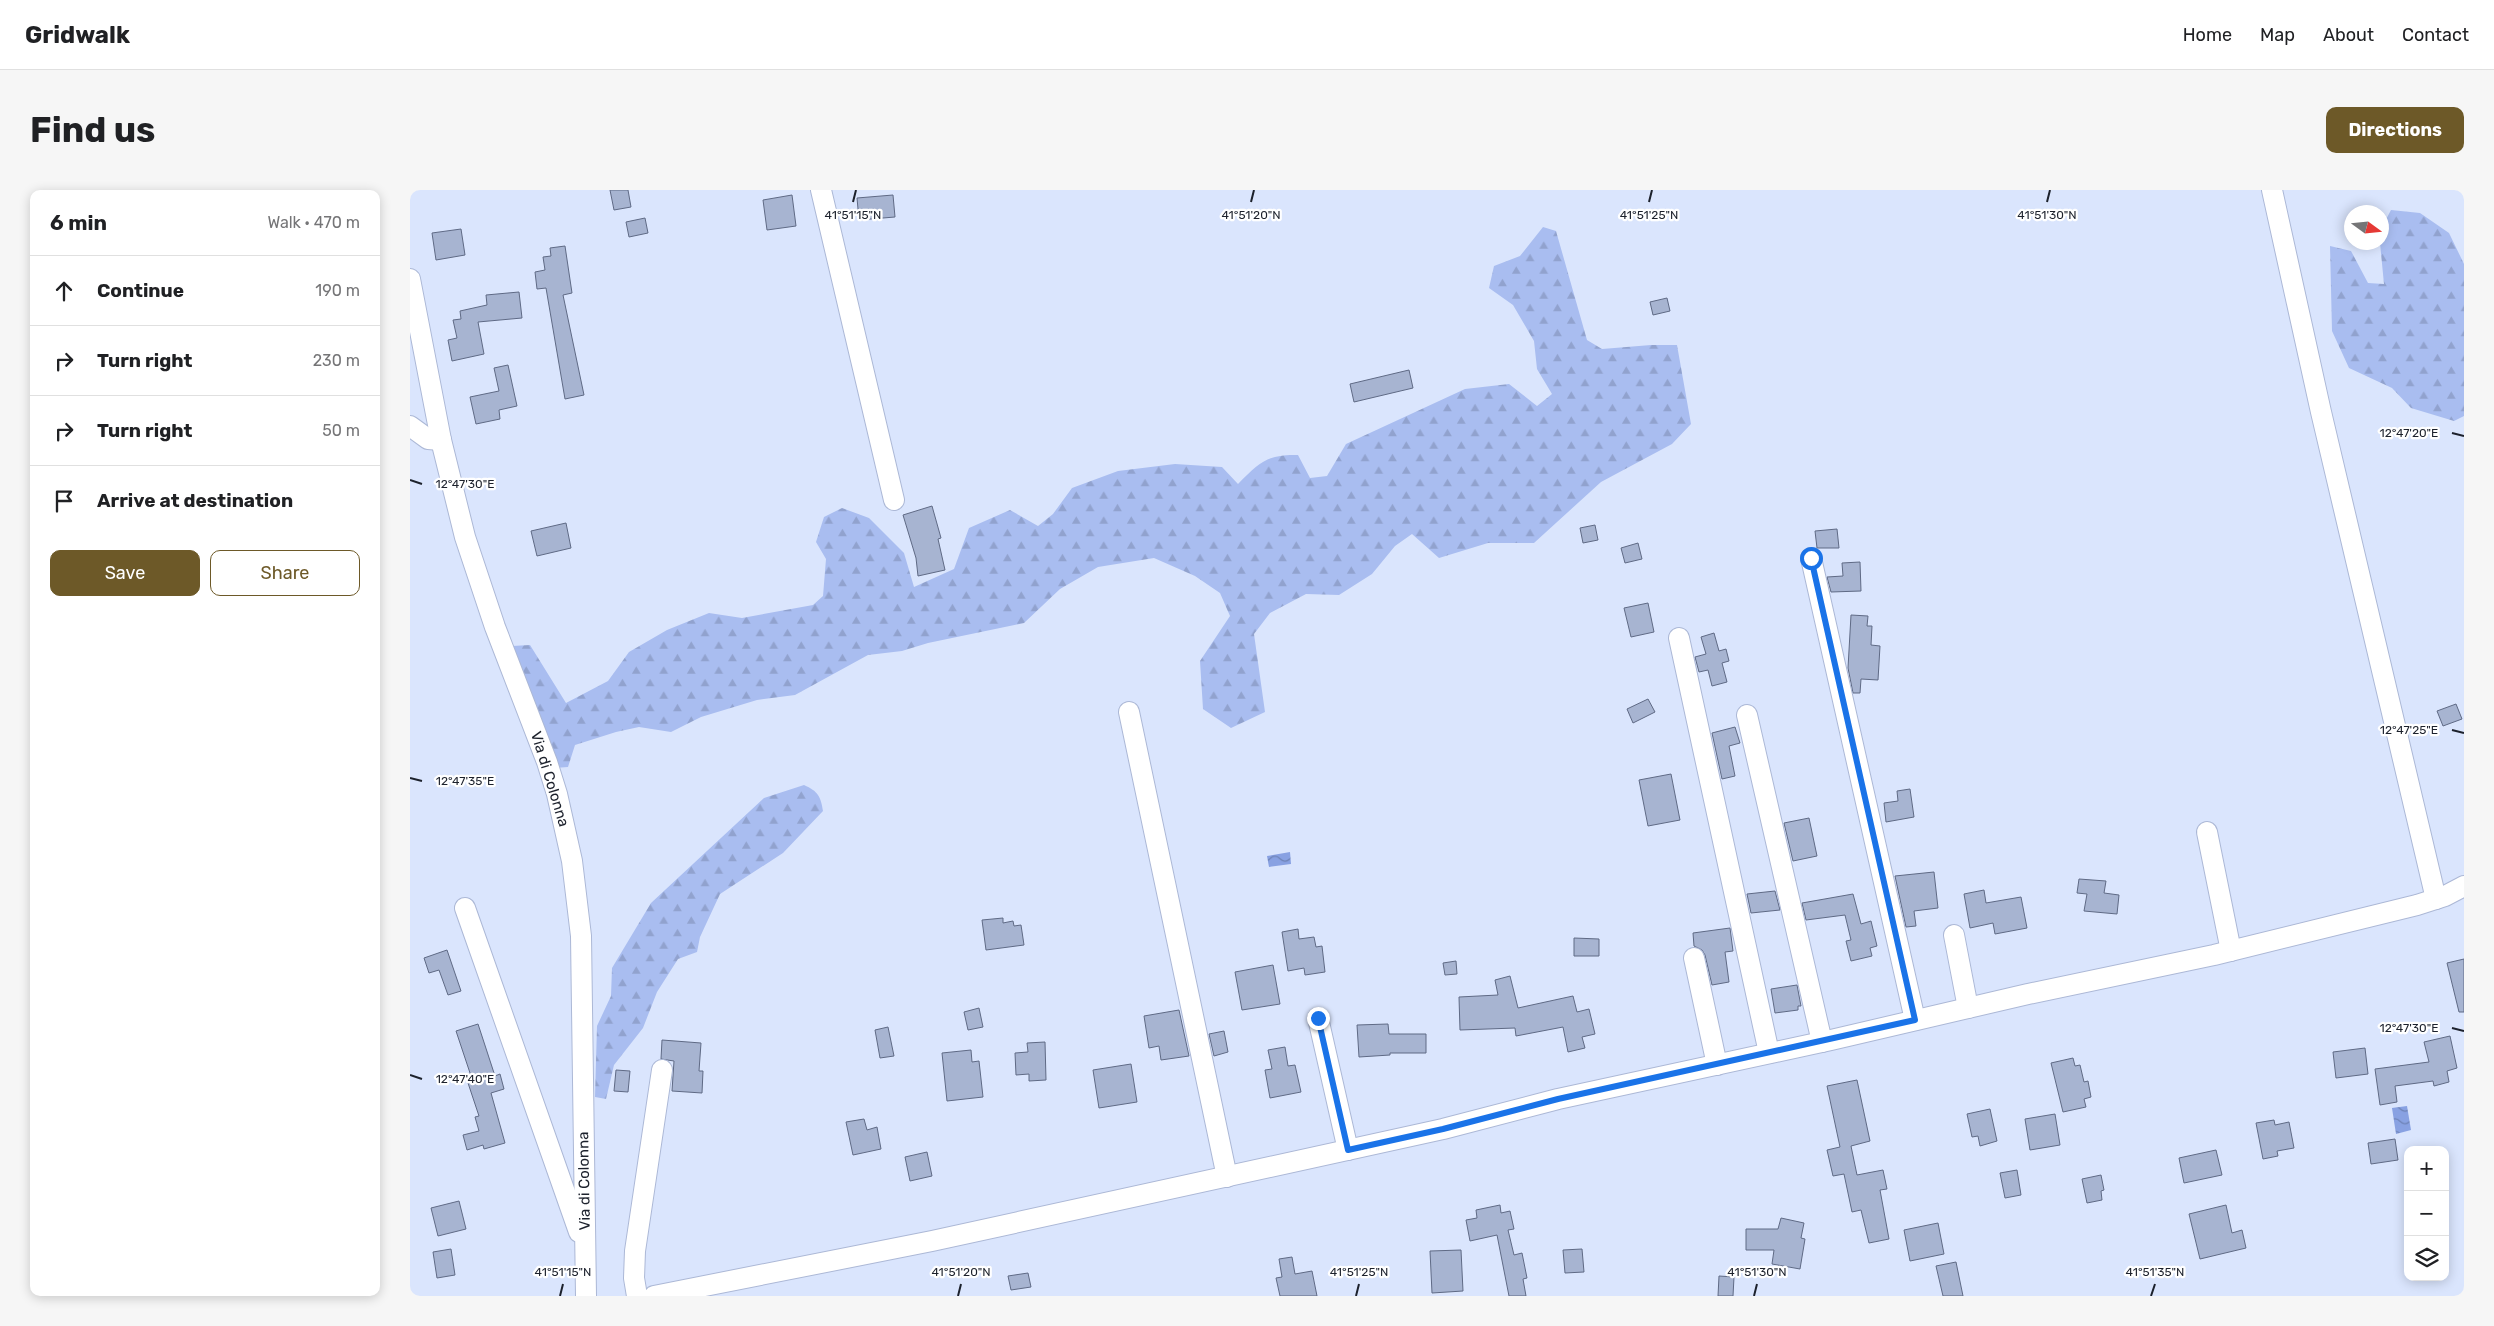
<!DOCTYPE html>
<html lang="en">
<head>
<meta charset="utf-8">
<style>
  :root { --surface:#fff; --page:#f6f6f6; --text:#202124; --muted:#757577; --line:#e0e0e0; --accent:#6d5928 }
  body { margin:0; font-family:Rubik,sans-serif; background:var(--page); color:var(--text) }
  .controls { position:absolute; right:15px; bottom:15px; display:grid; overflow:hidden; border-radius:10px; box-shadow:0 2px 12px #0003 }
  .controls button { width:45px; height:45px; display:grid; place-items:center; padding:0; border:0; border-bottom:1px solid var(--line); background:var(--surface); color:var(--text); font:25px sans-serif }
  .compass { position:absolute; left:1934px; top:15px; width:45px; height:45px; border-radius:50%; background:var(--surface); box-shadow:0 2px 12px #0003; rotate:105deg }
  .stop { position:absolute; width:15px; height:15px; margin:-11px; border:4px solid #1a73e8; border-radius:50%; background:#fff }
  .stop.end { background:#1a73e8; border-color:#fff; box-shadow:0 1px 5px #0008 }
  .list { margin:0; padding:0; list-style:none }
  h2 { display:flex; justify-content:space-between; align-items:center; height:65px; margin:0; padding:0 20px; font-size:21px }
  h2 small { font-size:16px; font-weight:400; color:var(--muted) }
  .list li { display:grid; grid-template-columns:32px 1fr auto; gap:15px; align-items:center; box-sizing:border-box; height:70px; padding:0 20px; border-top:1px solid var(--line) }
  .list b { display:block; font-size:19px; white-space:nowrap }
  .list em { font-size:16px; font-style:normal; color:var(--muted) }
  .actions { display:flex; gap:10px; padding:15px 20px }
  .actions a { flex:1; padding:11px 0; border:1px solid var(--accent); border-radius:10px; text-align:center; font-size:18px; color:var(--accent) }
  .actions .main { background:var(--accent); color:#fff }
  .icon { flex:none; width:28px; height:28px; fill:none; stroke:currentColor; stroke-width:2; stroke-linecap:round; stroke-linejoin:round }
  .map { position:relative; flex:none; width:2054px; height:1106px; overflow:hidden; border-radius:10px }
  header { display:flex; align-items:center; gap:30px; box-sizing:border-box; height:70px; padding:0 25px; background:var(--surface); border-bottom:1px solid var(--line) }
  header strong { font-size:24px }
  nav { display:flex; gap:28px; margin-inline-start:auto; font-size:18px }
  .intro { display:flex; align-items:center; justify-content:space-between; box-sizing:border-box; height:120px; padding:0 30px }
  h1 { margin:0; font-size:35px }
  .button { padding:12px 22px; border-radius:10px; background:var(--accent); color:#fff; font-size:18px; font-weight:700 }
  main { display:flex; gap:30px; padding:0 30px }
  aside { flex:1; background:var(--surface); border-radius:10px; box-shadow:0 2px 12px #0003 }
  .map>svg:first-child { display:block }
  .forest { fill:url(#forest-firs) }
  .water { fill:url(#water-waves) }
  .building { fill:#a7b4d1; stroke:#5f6a85 }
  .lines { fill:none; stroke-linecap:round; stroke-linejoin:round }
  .minor-casing { stroke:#acb8d6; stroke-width:22 }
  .minor { stroke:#fff; stroke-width:20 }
  .route { stroke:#1a73e8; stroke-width:6 }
  .ticks { fill:none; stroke:#1c212c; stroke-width:2 }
  .labels { text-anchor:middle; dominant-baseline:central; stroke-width:4.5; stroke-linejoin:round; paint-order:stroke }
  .street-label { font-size:15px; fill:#1c212c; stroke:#fff }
  .ticks-label { font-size:12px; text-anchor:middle; fill:#1c212c; stroke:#fff; stroke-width:4.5; stroke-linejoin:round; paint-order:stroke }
</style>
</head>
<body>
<header>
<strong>Gridwalk</strong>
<nav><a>Home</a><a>Map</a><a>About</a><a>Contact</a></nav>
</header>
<div class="intro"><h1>Find us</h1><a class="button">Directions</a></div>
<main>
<aside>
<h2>6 min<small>Walk · 470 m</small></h2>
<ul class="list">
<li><svg class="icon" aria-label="ahead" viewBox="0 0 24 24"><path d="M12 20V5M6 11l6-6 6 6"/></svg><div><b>Continue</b></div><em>190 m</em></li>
<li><svg class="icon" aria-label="right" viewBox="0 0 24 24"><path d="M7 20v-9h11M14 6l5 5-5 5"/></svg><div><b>Turn right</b></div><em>230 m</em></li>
<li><svg class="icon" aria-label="right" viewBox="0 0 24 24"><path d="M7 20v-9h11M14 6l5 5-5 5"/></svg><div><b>Turn right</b></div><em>50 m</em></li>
<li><svg class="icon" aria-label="arrive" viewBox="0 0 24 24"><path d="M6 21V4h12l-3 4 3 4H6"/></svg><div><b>Arrive at destination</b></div></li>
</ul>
<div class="actions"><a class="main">Save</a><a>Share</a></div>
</aside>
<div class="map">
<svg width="2054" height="1106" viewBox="0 0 2054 1106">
  <defs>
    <pattern id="forest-firs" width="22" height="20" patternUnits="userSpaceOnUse" patternTransform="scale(1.25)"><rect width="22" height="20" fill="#a9bdf0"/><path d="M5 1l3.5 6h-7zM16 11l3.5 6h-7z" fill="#91a2ce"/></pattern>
    <pattern id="water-waves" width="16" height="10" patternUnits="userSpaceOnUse" patternTransform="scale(1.25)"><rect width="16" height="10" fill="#88a1e2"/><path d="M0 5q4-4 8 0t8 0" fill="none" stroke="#6e83b7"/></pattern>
  </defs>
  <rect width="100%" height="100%" fill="#dae5fd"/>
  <g class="forest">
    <polygon points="1981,20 2010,23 2039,43 2054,74 2054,226 2044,231 2001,218 1982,198 1939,178 1922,141 1920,56 1941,61 1958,93 1974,94 1970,53 1972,52 1972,37"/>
    <path d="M1133,37L1146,41L1177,150L1192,159L1241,155H1267L1281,234L1262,254L1191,292L1124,353H1078L1029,368L1002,344L985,356L962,384L929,405L896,404L860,423L844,444L855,522L821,538L793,519L790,471L820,426L810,403L785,386L744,368L688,377L650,399L614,433L518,453L492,461L458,465L385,505L347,510L291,527L261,542L229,537L206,542L165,555L158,577L144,578L102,456L120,455L156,513L198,491L219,462L257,440L299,423L332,428L403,415L413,406L416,369L406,352L414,327L432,318L459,328L494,363L504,397L544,379L559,338L600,320L628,336L643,324L662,298L708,281L765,274L812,277L828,294C849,273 857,264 888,265L900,288L917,286L936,254L1055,199L1099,194L1127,216L1142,204L1127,179L1124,151L1103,115L1079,98L1084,76L1110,66Z"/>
    <path d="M394,595C408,601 411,607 413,621L373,663L310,704L290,747L287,762L268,769L247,802L233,838L204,875L196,909L185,907L187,836L201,806L202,778L241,713L354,608Z"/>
  </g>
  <g class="water">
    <polygon points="880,662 881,674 859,677 857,666"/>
    <polygon points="1997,916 2001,940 1986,944 1982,918"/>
  </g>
  <g class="building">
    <polygon points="200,0 218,0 221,17 204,20"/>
    <polygon points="382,5 386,36 357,40 353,10"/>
    <polygon points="483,5 485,27 449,30 447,8"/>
    <polygon points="235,28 238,43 219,47 216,32"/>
    <polygon points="51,39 55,65 26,70 22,43"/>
    <polygon points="155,56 162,103 153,105 174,205 155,209 136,98 127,99 125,82 135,80 133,67 141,66 140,58"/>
    <polygon points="109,102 112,128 68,132 74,164 42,171 38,150 47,148 43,130 51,129 50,121 77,115 76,105"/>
    <polygon points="1257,108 1260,121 1243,125 1240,112"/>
    <polygon points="98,175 107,216 89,220 90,229 66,234 60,207 89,201 84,178"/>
    <polygon points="999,180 1003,198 944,212 940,194"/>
    <polygon points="522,316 531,348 528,349 535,380 508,386 506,368 493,325"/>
    <polygon points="156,333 161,358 127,366 121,341"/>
    <polygon points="1185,335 1188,350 1173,353 1170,338"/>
    <polygon points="1427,339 1429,358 1407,358 1405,341"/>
    <polygon points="1228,353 1232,369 1215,373 1211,358"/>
    <polygon points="1450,372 1451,401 1421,402 1417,387 1433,386 1432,373"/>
    <polygon points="1238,413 1244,442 1221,447 1214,418"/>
    <polygon points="1441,425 1458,426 1457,436 1462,436 1461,455 1470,456 1468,490 1451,489 1450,503 1443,503 1438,478"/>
    <polygon points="1304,443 1309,461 1316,459 1319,471 1312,473 1317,492 1302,496 1298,480 1289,482 1285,467 1296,464 1291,447"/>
    <polygon points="1238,509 1245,522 1223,533 1217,519"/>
    <polygon points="2046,514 2052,529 2033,536 2027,521"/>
    <polygon points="1325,537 1330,553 1319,556 1325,586 1312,589 1302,543"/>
    <polygon points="1261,584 1270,630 1238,636 1229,590"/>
    <polygon points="1500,599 1504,627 1476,632 1474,613 1488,611 1487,601"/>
    <polygon points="1399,628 1407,666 1383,671 1374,633"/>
    <polygon points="1524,682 1528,718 1504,721 1506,736 1496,737 1485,686"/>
    <polygon points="1669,689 1696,691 1694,703 1709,705 1707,724 1674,721 1677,704 1667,703"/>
    <polygon points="1574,700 1576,713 1611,707 1617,738 1585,744 1583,733 1560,738 1554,704"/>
    <polygon points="1365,701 1370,720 1341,723 1337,704"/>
    <polygon points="1443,704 1451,734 1461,731 1467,756 1460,758 1462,766 1441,771 1436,751 1441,750 1435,725 1396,730 1392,713"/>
    <polygon points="593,728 593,733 603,731 604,736 611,735 614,755 576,760 572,730"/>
    <polygon points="1320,738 1323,761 1315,762 1319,792 1302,795 1295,765 1292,760 1284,756 1283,743"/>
    <polygon points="888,739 889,749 904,747 906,757 912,756 915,782 895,785 894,778 878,781 872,742"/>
    <polygon points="1164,748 1189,749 1189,766 1164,766"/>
    <polygon points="37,760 51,801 38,805 29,780 19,783 14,768"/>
    <polygon points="2054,769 2054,822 2049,822 2037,773"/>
    <polygon points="1046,771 1047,784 1035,785 1033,773"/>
    <polygon points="863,775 870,814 832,820 825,782"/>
    <polygon points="1100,786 1108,818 1163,806 1167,822 1179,819 1185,844 1172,847 1175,858 1158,862 1153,837 1106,846 1105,838 1050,840 1049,807 1088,805 1085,790"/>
    <polygon points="1387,795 1391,816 1388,816 1388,820 1365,823 1361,799"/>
    <polygon points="569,818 573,837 558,840 554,822"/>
    <polygon points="769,820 779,866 751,870 749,856 739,858 734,826"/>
    <polygon points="68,834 85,886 90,884 94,899 81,903 95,953 74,959 73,955 57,960 53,945 69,941 65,927 69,926 57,890 62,889 46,841"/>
    <polygon points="978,834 979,844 1016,844 1016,863 980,863 980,865 949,867 947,835"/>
    <polygon points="478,837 484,866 470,868 465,840"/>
    <polygon points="814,841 818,862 804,866 799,844"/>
    <polygon points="2040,846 2047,878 2037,881 2039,892 2024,896 2023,891 1985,896 1987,912 1970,915 1965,879 2019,872 2014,852"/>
    <polygon points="252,850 291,853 289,881 293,881 292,903 262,901 264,871 251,869"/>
    <polygon points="635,852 636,890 619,891 619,884 606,885 605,863 618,862 617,853"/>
    <polygon points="875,857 878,876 885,875 891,902 860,908 855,880 862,879 858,860"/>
    <polygon points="1955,858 1958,884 1926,888 1923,862"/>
    <polygon points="561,860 562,872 569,871 573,907 537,911 532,863"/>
    <polygon points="1663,868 1665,876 1670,875 1674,892 1678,891 1681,907 1674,909 1676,917 1653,922 1641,873"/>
    <polygon points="721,874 727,912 689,918 683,880"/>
    <polygon points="206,880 220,881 218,902 204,901"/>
    <polygon points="1447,890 1460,951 1441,956 1447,985 1473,980 1477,999 1470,1000 1479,1049 1459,1053 1451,1020 1442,1022 1434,984 1423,986 1417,960 1430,957 1417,896"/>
    <polygon points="1580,919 1587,951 1570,956 1568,946 1562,947 1557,924"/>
    <polygon points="1645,924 1650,955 1620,960 1615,929"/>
    <polygon points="454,929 457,940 467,937 471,959 443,965 436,932"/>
    <polygon points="1864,930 1865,935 1879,932 1884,958 1867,961 1868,966 1853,969 1846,933"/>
    <polygon points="1985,949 1988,970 1961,974 1958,953"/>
    <polygon points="1806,960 1812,985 1774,993 1769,968"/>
    <polygon points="517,962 522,986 500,991 495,967"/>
    <polygon points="1607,980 1611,1005 1595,1008 1590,983"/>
    <polygon points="1691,985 1694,1000 1691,1001 1692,1010 1677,1013 1672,989"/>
    <polygon points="49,1011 56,1039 28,1046 21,1018"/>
    <polygon points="1090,1015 1091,1023 1100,1021 1104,1039 1098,1040 1104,1065 1112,1063 1117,1088 1113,1089 1116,1106 1099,1106 1087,1045 1060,1051 1056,1030 1067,1028 1066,1020"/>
    <polygon points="1816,1015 1822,1043 1832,1040 1836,1058 1790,1069 1779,1024"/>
    <polygon points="1371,1028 1394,1033 1391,1048 1395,1049 1390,1079 1362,1074 1364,1060 1336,1060 1336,1039 1368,1039"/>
    <polygon points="1528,1033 1534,1064 1500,1071 1494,1040"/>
    <polygon points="41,1059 45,1085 27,1088 23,1062"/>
    <polygon points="1172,1059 1174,1082 1155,1083 1153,1060"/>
    <polygon points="1051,1060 1053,1101 1022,1103 1020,1061"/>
    <polygon points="882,1067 885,1084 902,1081 907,1106 870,1106 866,1088 872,1087 869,1069"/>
    <polygon points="1546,1072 1553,1106 1533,1106 1526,1076"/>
    <polygon points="618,1083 621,1097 601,1100 598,1086"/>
    <polygon points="1309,1086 1324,1087 1323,1106 1308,1106"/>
  </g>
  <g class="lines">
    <g class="minor-casing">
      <g id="minor">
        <polyline points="411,0 484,310"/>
        <polyline points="1862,0 1911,222 2026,709"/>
        <polyline points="0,89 31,250 55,347 85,437 137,572 147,604 162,671 171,746 176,1106"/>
        <polyline points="0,236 18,249 31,250"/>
        <polyline points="1401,368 1505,830"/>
        <polyline points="1269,448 1359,863"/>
        <polyline points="719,522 817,987"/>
        <polyline points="1337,525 1412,852"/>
        <polyline points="1797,642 1821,761"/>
        <polyline points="55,718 169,1042"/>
        <polyline points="1544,745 1558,818"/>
        <polyline points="1284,768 1307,875"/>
        <polyline points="908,828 938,960"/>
        <polyline points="227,1106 224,1088 225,1061 252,880"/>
        <polyline points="244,1106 522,1051 1033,939 1148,909 1421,850 1618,804 1804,765 2007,715 2035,706 2054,696"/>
      </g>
    </g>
    <use href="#minor" class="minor"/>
  </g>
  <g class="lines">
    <polyline class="route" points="908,828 938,960 1033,939 1148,909 1505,830 1401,368"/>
  </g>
  <path class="ticks" d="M443,12L446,0M841,12L844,0M1239,12L1242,0M1637,12L1640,0M2042,243L2054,246M0,290L12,294M2042,540L2054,543M0,588L12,591M2042,838L2054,841M0,885L12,889M150,1106L153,1094M548,1106L551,1094M946,1106L949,1094M1344,1106L1347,1094M1741,1106L1745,1094"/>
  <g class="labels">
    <g class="street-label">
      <text transform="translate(140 589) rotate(73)">Via di Colonna</text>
      <text transform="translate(174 991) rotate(-91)">Via di Colonna</text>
    </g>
  </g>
  <g class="ticks-label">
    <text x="443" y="29">41°51'15"N</text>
    <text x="841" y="29">41°51'20"N</text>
    <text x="1239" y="29">41°51'25"N</text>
    <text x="1637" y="29">41°51'30"N</text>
    <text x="1999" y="247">12°47'20"E</text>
    <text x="55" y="298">12°47'30"E</text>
    <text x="1999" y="544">12°47'25"E</text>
    <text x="55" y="595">12°47'35"E</text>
    <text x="1999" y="842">12°47'30"E</text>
    <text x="55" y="893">12°47'40"E</text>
    <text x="153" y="1086">41°51'15"N</text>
    <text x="551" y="1086">41°51'20"N</text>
    <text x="949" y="1086">41°51'25"N</text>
    <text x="1347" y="1086">41°51'30"N</text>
    <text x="1745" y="1086">41°51'35"N</text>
  </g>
</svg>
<div class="controls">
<button>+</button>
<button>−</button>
<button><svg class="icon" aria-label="layers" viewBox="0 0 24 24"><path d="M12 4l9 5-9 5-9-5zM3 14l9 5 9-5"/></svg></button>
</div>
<svg class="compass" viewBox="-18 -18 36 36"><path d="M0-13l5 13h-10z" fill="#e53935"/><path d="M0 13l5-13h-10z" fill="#757577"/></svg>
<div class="stop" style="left:1401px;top:368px"></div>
<div class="stop end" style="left:908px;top:828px"></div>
</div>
</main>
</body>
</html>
